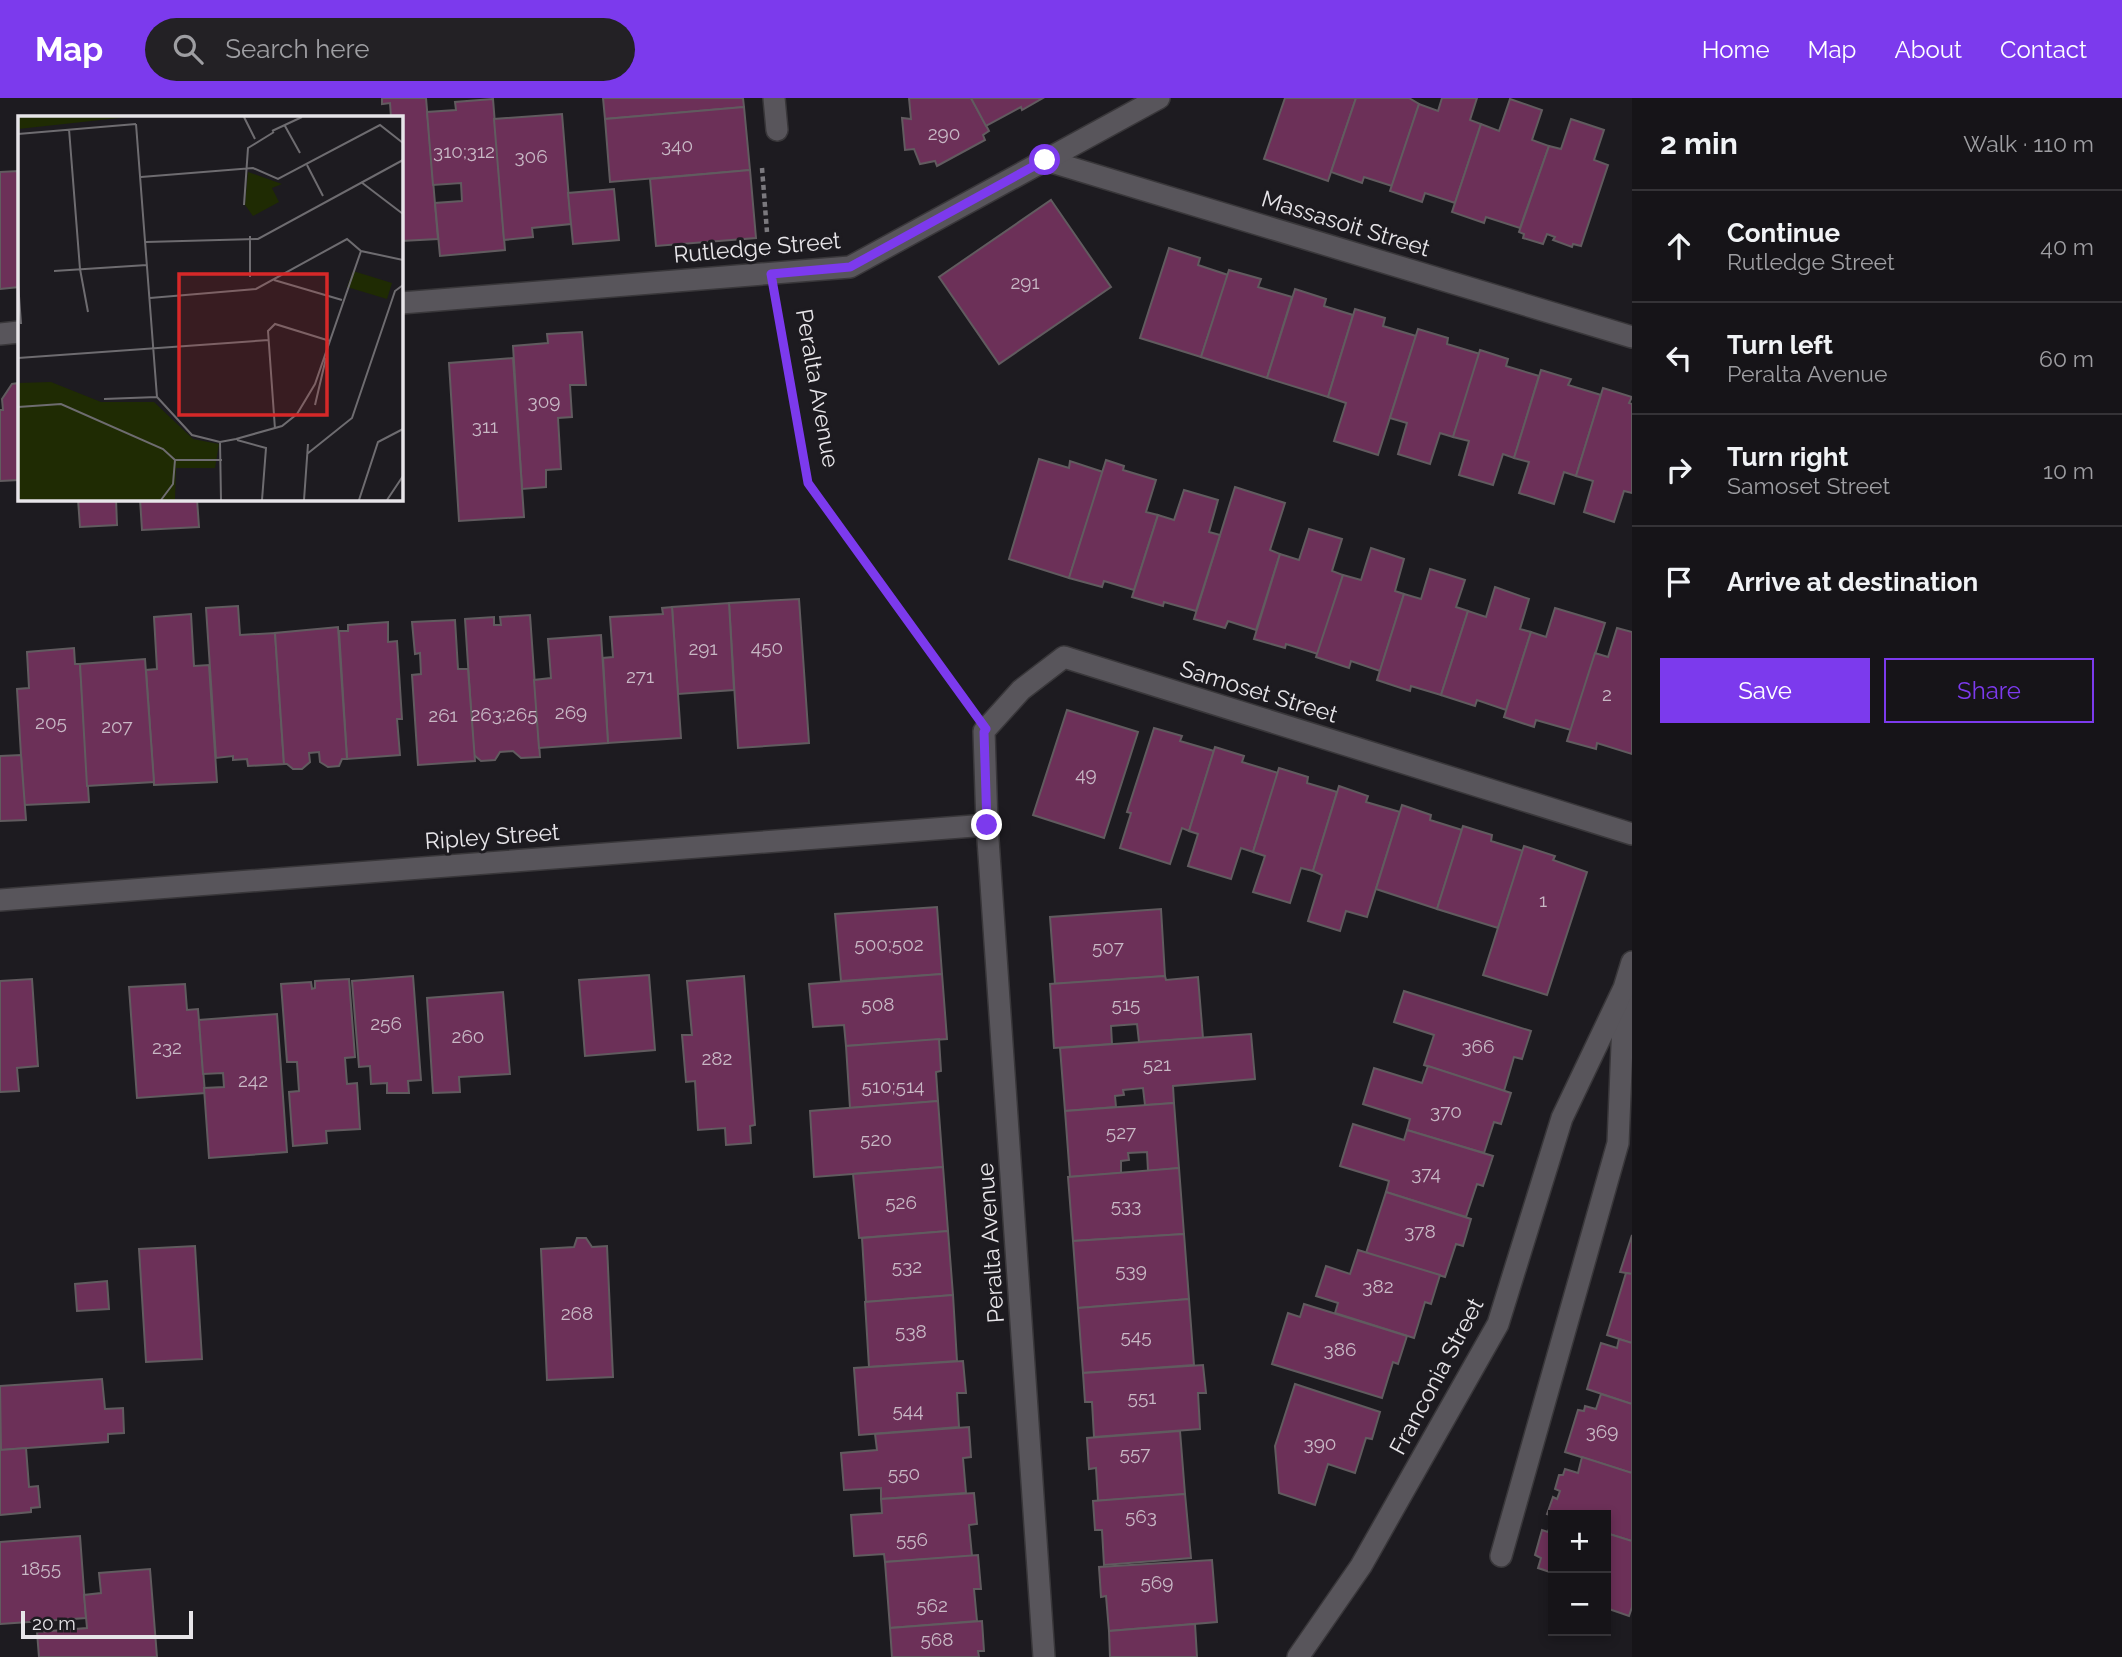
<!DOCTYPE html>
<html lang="en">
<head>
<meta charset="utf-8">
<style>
  :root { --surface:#161418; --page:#232125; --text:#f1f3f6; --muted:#9e9ea2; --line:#353337; --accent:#7c3aed }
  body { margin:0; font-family:Raleway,sans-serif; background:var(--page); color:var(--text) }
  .controls { position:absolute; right:21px; bottom:21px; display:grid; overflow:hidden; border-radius:0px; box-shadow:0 4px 10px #0003 }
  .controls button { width:63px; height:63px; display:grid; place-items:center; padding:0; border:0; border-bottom:2px solid var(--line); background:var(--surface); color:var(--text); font:35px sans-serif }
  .scale { position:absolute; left:21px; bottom:18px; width:172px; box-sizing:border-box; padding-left:7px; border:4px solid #e7e5e9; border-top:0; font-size:19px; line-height:24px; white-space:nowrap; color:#e7e5e9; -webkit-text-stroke:5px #1d1b20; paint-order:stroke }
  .stop { position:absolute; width:21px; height:21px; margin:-16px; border:5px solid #7c3aed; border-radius:50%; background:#fff }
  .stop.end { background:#7c3aed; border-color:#fff; box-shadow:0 2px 7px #0008 }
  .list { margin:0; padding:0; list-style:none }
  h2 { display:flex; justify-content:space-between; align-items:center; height:91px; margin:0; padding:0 28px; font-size:30px }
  h2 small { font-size:23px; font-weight:400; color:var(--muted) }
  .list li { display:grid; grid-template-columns:46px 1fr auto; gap:21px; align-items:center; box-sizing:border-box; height:112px; padding:0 28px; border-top:2px solid var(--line) }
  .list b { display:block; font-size:26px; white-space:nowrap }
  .list p { margin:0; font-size:23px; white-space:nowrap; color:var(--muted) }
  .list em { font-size:23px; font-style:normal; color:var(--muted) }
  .actions { display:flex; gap:14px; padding:21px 28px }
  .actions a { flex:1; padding:16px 0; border:2px solid var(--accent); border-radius:0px; text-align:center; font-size:24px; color:var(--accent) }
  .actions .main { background:var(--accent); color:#fff }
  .icon { flex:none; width:38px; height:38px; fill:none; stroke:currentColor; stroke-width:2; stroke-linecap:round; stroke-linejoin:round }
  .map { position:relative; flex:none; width:1632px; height:1559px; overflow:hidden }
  header { display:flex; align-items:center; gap:42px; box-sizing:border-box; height:98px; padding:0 35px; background:var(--accent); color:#fff }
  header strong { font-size:33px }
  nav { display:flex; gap:38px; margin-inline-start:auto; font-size:24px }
  .search { width:490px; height:63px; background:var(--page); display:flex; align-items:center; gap:18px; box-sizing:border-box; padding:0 24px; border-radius:38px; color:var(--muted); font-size:26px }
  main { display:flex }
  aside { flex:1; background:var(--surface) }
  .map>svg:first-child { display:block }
  .building { fill:#6c3058; stroke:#615b5f; stroke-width:2 }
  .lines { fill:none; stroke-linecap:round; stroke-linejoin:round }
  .street-casing { stroke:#39373a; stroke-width:24 }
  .path { stroke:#7b797e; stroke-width:4.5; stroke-dasharray:5 3.5; stroke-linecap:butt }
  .street { stroke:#58555b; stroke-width:21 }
  .route { stroke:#7c3aed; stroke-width:9 }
  .labels { text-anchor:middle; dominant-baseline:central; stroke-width:6; stroke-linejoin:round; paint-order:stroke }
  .number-label { font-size:19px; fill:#c8b8c5 }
  .street-label { font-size:23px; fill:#e7e5e9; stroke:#1d1b20 }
  .inset-road { fill:none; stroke:#6e6c70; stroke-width:2 }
  .view { fill:#d62828; fill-opacity:0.15; stroke:#d62828; stroke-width:3.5 }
  .inset-edge { fill:none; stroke:#e7e5e9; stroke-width:3.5 }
</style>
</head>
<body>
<header>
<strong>Map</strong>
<div class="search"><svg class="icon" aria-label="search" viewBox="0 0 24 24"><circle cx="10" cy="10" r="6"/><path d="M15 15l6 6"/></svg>Search here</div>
<nav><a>Home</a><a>Map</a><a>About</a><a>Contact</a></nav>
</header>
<main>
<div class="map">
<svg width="1632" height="1559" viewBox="0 0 1632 1559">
  <rect width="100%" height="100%" fill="#1d1b20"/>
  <g class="building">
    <polygon points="382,0 426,0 438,141 401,143 401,150 401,19 391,19 390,5 382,6"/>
    <polygon points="603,0 743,0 744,9 605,21"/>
    <polygon points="909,0 971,0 989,33 983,37 985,42 937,68 935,63 920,66 914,51 905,52 902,20 911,21"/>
    <polygon points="971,0 1043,0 1022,12 1021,9 986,28"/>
    <polygon points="1285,0 1356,0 1328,83 1264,61"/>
    <polygon points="1356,0 1409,0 1419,6 1392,88 1364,79 1362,85 1331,74"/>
    <polygon points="1442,0 1477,0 1470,22 1481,26 1455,105 1425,95 1422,104 1390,93 1419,6 1438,13"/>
    <polygon points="493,1 505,152 440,158 435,105 462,103 461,85 433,87 427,14 456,12 455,4"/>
    <polygon points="1510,1 1542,12 1532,42 1549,48 1520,130 1486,119 1484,125 1452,114 1481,26 1499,33"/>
    <polygon points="744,9 750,72 610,84 605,21"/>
    <polygon points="562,16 571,126 532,130 533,139 504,142 494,21"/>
    <polygon points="1571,21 1604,32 1594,62 1608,67 1581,148 1573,146 1572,149 1553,142 1555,139 1547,136 1543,146 1523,140 1524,136 1519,134 1549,48 1561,51"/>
    <polygon points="750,72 756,140 656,148 650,81"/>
    <polygon points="19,73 19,189 0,191 0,74"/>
    <polygon points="614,91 619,142 573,146 568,95"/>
    <polygon points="1051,102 1111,189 999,266 939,179"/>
    <polygon points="1169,150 1200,160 1198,167 1228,177 1201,259 1140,240"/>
    <polygon points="1229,172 1261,181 1258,189 1292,199 1267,280 1201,259"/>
    <polygon points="1295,191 1326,201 1324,208 1353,217 1328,299 1267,280"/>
    <polygon points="1355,211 1385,220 1383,228 1416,238 1378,357 1334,343 1346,305 1328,299"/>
    <polygon points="1418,231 1448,240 1447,246 1480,256 1453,339 1440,335 1430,366 1398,356 1407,325 1390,320"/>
    <polygon points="582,234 586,287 570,287 572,319 558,320 561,371 546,372 546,389 522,391 513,248 548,245 547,236"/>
    <polygon points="1480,252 1508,261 1506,268 1539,278 1514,360 1503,356 1493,387 1459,377 1469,343 1453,339"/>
    <polygon points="513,260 524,419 459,423 449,265"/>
    <polygon points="1541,272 1571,281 1568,287 1601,297 1576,378 1564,374 1554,406 1519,395 1529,364 1514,360"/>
    <polygon points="19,285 19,382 0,383 0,312 3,312 2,301 12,286"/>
    <polygon points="1603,290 1632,299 1629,305 1632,306 1632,395 1624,393 1614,424 1584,414 1593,383 1576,378"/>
    <polygon points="1039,361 1069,370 1070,363 1103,374 1069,480 1009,461"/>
    <polygon points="1106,362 1124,368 1123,372 1156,382 1146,414 1158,417 1134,492 1104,483 1102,489 1069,480"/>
    <polygon points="1235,389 1285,405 1270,452 1280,456 1256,532 1228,523 1225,530 1194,521"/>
    <polygon points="1184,392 1218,402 1209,434 1220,437 1196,513 1164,504 1163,508 1132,499 1158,417 1174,422"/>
    <polygon points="78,401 116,401 117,427 80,429"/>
    <polygon points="140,401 197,401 199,429 142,432"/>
    <polygon points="1309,431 1342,441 1332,473 1343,477 1318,556 1286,546 1285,550 1254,541 1280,456 1299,462"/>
    <polygon points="1371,450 1404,461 1395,493 1404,496 1380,573 1351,563 1349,570 1316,559 1343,477 1361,482"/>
    <polygon points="1430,471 1465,482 1456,509 1468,513 1441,597 1411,588 1410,593 1377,582 1404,496 1421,501"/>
    <polygon points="1495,489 1529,501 1520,531 1531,534 1506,612 1477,602 1475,608 1441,597 1468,513 1486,519"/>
    <polygon points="799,501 809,645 738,650 729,505"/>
    <polygon points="729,505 734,592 678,596 672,509"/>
    <polygon points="238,508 240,537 275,535 284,666 248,668 247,661 233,662 233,658 216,660 206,510"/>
    <polygon points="672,509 681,640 608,645 603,560 613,559 610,519 663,516 662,510"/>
    <polygon points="1555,510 1605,525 1571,632 1536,622 1534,629 1504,619 1531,534 1546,539"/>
    <polygon points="191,516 194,568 209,567 217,684 154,687 146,572 157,571 154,519"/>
    <polygon points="530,517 540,659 521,660 513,653 500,654 495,662 481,663 474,657 465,521 494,519 494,527 501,527 500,519"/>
    <polygon points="455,522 458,571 468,571 475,663 418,667 412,577 421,576 420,555 415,556 412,524"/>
    <polygon points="388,524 388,544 397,543 402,621 397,621 400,657 347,661 339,533 348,533 348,527"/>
    <polygon points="338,529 347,661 342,661 339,668 328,669 320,664 319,654 309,655 310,664 302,671 293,671 287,666 284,666 275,535"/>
    <polygon points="1617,530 1632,534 1632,656 1597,645 1596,651 1567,643 1595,555 1608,559"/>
    <polygon points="601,537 608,645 539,650 534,582 551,580 548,541"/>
    <polygon points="74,550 75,566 80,566 89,704 24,707 17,591 29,590 27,554"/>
    <polygon points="145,561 154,684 87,688 80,566"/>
    <polygon points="1067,612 1138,634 1104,740 1033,717"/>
    <polygon points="1154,630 1182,638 1180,643 1214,653 1189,733 1182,730 1170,766 1120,750 1131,715 1127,714"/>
    <polygon points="1215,649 1244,658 1242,664 1278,675 1253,754 1241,750 1231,781 1188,768 1198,736 1189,733"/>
    <polygon points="21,657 26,722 0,723 0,658"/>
    <polygon points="1279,670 1308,679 1307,685 1337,694 1313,773 1301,770 1290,805 1253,794 1265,758 1253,754"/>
    <polygon points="1339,688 1368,698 1366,704 1400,714 1367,819 1346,813 1340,833 1308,823 1322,777 1313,773"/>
    <polygon points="1402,707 1431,717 1430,722 1462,732 1437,811 1376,791"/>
    <polygon points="1463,728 1492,737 1491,743 1523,753 1498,830 1437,811"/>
    <polygon points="1524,748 1555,758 1553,762 1587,774 1547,897 1483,877"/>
    <polygon points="937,809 942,876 841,883 835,816"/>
    <polygon points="1161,811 1165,878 1055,886 1050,819"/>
    <polygon points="942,876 947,941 846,948 844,927 813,929 809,886"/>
    <polygon points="649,877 655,952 585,958 579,882"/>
    <polygon points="413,878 421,982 408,983 409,995 387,995 387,985 371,986 370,968 359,969 352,883"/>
    <polygon points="744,878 755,1027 750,1028 751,1045 726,1047 725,1030 698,1032 695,983 686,984 682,937 692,937 687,883"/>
    <polygon points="1165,878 1166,882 1198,879 1203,940 1139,944 1137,926 1111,928 1112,946 1054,950 1050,886"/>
    <polygon points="32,881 38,968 17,970 19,993 0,994 0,883"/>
    <polygon points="349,881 355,959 345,960 347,986 357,985 360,1031 326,1033 327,1045 293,1048 289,994 299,993 297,964 287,964 281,886 311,884 312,891 315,890 315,883"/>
    <polygon points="185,886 187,912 198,911 205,995 137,1000 129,889"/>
    <polygon points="1404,893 1531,933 1522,961 1514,959 1504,993 1424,967 1434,937 1394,924"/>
    <polygon points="503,894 510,976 459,979 460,994 433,995 427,900"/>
    <polygon points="277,916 287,1054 209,1060 204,990 224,989 223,975 203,976 199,922"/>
    <polygon points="1251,936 1255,981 1173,988 1174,1005 1145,1007 1143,990 1123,992 1124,997 1115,998 1116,1009 1065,1013 1060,950"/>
    <polygon points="939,941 941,973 936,974 938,1003 850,1010 846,948"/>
    <polygon points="1428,968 1511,995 1501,1026 1494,1024 1484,1055 1407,1032 1410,1021 1363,1006 1374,970 1422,985"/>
    <polygon points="938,1003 943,1069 814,1079 810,1013"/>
    <polygon points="1174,1005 1179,1070 1148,1073 1147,1054 1128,1055 1129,1062 1121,1063 1121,1075 1070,1079 1065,1013"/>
    <polygon points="1353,1026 1404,1042 1407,1032 1493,1058 1483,1088 1477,1086 1466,1119 1386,1094 1389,1083 1340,1068"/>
    <polygon points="943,1069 948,1133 859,1140 853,1076"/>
    <polygon points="1179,1070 1184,1136 1073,1143 1068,1079"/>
    <polygon points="1386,1094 1471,1121 1463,1148 1456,1146 1445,1179 1366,1155"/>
    <polygon points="948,1133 953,1197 866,1204 862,1140"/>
    <polygon points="1184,1136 1189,1201 1078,1210 1073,1143"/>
    <polygon points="1632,1137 1632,1176 1620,1174"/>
    <polygon points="577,1140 586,1140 592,1149 607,1148 613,1279 547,1282 541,1151 574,1149"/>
    <polygon points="195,1148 202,1261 146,1264 139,1151"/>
    <polygon points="1358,1152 1440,1177 1431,1206 1425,1204 1414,1240 1335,1215 1338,1205 1316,1198 1326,1168 1350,1176"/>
    <polygon points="1626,1175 1632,1176 1632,1245 1607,1237"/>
    <polygon points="107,1183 109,1211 77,1213 75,1186"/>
    <polygon points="953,1197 957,1263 869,1269 865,1204"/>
    <polygon points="1189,1201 1194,1267 1083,1275 1078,1210"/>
    <polygon points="1304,1206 1407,1238 1398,1266 1393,1264 1382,1300 1272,1266 1288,1215 1300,1219"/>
    <polygon points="1619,1241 1632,1245 1632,1306 1587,1291 1601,1245 1617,1250"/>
    <polygon points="963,1263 966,1295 957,1295 959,1329 859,1337 854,1270"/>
    <polygon points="1203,1267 1206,1295 1198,1295 1200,1331 1094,1339 1092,1304 1085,1304 1083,1275"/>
    <polygon points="102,1281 105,1311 123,1310 124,1335 108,1336 108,1344 1,1352 0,1288"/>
    <polygon points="1295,1286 1380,1314 1372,1341 1366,1340 1355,1375 1328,1366 1315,1407 1279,1395 1275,1348"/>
    <polygon points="1601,1296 1632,1306 1632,1375 1565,1354 1578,1312 1584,1313 1585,1308 1596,1311"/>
    <polygon points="969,1329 971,1359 963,1360 966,1395 881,1401 881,1390 844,1392 841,1355 877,1352 875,1336"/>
    <polygon points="1180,1333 1185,1396 1098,1403 1096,1370 1089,1371 1087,1340"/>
    <polygon points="26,1350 29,1389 38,1388 40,1409 31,1410 31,1414 0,1417 0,1352"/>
    <polygon points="1582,1359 1632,1375 1632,1443 1606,1435 1606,1417 1553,1418 1547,1416 1553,1399 1557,1401 1560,1393 1555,1391 1559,1377 1563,1377 1565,1371 1578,1375"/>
    <polygon points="974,1395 977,1426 969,1427 972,1458 885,1464 884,1456 854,1458 851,1417 882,1415 881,1401"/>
    <polygon points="1185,1396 1191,1460 1104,1467 1102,1432 1095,1432 1093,1403"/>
    <polygon points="1553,1418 1553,1475 1538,1470 1541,1460 1535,1457 1542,1432 1548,1434"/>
    <polygon points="1606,1435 1632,1443 1632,1509 1629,1518 1606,1510"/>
    <polygon points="80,1438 86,1520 0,1526 0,1444"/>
    <polygon points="978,1457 981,1491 974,1491 977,1523 890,1530 885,1464"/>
    <polygon points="1212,1462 1217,1524 1109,1533 1106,1498 1101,1499 1099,1469"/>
    <polygon points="150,1471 157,1559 39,1559 37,1534 87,1530 84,1497 101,1495 99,1475"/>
    <polygon points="982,1523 984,1553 978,1553 979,1559 892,1559 890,1530"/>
    <polygon points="1195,1526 1197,1559 1110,1559 1109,1533"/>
  </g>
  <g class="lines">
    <g class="street-casing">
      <g id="street">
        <polyline points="774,0 777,32"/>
        <polyline points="1045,62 1632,239"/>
        <polyline points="401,205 850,169 1159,0"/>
        <polyline points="0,236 19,234"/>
        <polyline points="0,802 987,727"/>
        <polyline points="1501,1458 1618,1045 1624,899"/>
        <polyline points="1044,1559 987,727 984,633 1021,592 1064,559 1632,736"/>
        <polyline points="1298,1559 1361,1468 1498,1226 1562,1020 1624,890 1632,864"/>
      </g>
    </g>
    <g class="path">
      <polyline points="762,70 767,134"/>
      <polyline points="778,216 808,385 963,599"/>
    </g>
    <use href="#street" class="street"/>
  </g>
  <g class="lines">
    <polyline class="route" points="987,727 984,634 986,631 808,385 771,176 850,169 1045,62"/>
  </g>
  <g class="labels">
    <g class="number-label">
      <text x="944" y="35">290</text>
      <text x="677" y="47">340</text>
      <text x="464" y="53">310;312</text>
      <text x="531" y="58">306</text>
      <text x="1025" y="184">291</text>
      <text x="544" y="303">309</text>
      <text x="485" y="328">311</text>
      <text x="767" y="549">450</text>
      <text x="703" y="550">291</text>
      <text x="640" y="578">271</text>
      <text x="1607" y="596">2</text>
      <text x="571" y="614">269</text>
      <text x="504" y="616">263;265</text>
      <text x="443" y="617">261</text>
      <text x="51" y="624">205</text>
      <text x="117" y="628">207</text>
      <text x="1086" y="676">49</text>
      <text x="1543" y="802">1</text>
      <text x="889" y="846">500;502</text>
      <text x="1108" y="849">507</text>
      <text x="878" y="906">508</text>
      <text x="1126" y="906">515</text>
      <text x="386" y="925">256</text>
      <text x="468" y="938">260</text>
      <text x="1478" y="948">366</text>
      <text x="167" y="949">232</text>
      <text x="717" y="960">282</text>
      <text x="1157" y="966">521</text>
      <text x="253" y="982">242</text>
      <text x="893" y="988">510;514</text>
      <text x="1446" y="1013">370</text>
      <text x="1121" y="1034">527</text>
      <text x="876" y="1041">520</text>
      <text x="1426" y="1075">374</text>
      <text x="901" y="1104">526</text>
      <text x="1126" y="1107">533</text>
      <text x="1420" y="1133">378</text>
      <text x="907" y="1168">532</text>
      <text x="1131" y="1172">539</text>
      <text x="1378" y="1188">382</text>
      <text x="577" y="1215">268</text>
      <text x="911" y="1233">538</text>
      <text x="1136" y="1238">545</text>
      <text x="1340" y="1251">386</text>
      <text x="1142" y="1299">551</text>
      <text x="908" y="1312">544</text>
      <text x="1602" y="1333">369</text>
      <text x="1320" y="1345">390</text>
      <text x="1135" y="1355">557</text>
      <text x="904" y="1375">550</text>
      <text x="1141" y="1418">563</text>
      <text x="912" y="1441">556</text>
      <text x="41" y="1470">1855</text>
      <text x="1157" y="1484">569</text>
      <text x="932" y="1507">562</text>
      <text x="937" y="1541">568</text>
    </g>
    <g class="street-label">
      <text transform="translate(1346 125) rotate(17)">Massasoit Street</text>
      <text transform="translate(757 149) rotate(-5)">Rutledge Street</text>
      <text transform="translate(818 290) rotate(80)">Peralta Avenue</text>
      <text transform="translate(1259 593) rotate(17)">Samoset Street</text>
      <text transform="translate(492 738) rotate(-4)">Ripley Street</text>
      <text transform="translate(990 1145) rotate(-94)">Peralta Avenue</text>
      <text transform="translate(1436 1278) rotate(-62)">Franconia Street</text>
    </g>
  </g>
  <g transform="translate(18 18)">
    <rect width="385" height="385" fill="#1d1b20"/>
    <path d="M0,1H110L0,13ZM230,56L264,68L254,72L261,86L235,100L227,89ZM33,266L83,286H136L175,323L201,328L197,352H158L157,384H0V267Z" fill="#1f2b03"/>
    <path d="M335,155L374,167L369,183L329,171Z" fill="#1f2b03"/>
    <path class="inset-road" d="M226,1L237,23M118,8L139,281L174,319L202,326L218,323L264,310L279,298L297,268L343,135M267,10L282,37M51,13L62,153L70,196M254,15L284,1M0,18L118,8M289,49L305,80M123,61L235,52L260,63L362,9L385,27M343,66L385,98M226,89L230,32L256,16M128,126L240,123L385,44M36,155L129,149M232,161V120M256,164L324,184M0,166L3,208M132,182L238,173L329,123L343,135L385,144M0,242L251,224M86,283L139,281M297,289L308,242M0,291L43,288L145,333L157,344M257,313L250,215L257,208L312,225M219,324L248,332L244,384M202,326L203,384M289,338L334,302L377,175L385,169M157,344H204M143,384L155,368L157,344M286,384L290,328M341,384L360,326L385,313M369,384L385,360"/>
    <path class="view" d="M161,158H309V299H161Z"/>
    <rect width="385" height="385" class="inset-edge"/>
  </g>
</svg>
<div class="controls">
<button>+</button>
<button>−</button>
</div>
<div class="scale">20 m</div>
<div class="stop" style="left:1045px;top:62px"></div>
<div class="stop end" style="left:987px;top:727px"></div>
</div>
<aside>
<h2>2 min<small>Walk · 110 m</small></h2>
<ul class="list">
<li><svg class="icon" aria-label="ahead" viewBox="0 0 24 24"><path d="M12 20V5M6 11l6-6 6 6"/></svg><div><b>Continue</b><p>Rutledge Street</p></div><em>40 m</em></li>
<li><svg class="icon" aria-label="left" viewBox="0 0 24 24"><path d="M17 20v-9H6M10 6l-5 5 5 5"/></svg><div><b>Turn left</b><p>Peralta Avenue</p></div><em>60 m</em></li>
<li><svg class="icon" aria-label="right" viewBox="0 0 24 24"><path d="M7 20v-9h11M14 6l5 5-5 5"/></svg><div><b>Turn right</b><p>Samoset Street</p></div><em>10 m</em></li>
<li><svg class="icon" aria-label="arrive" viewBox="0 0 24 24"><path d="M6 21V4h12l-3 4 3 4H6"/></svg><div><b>Arrive at destination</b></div></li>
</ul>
<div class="actions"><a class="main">Save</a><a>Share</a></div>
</aside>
</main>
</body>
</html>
